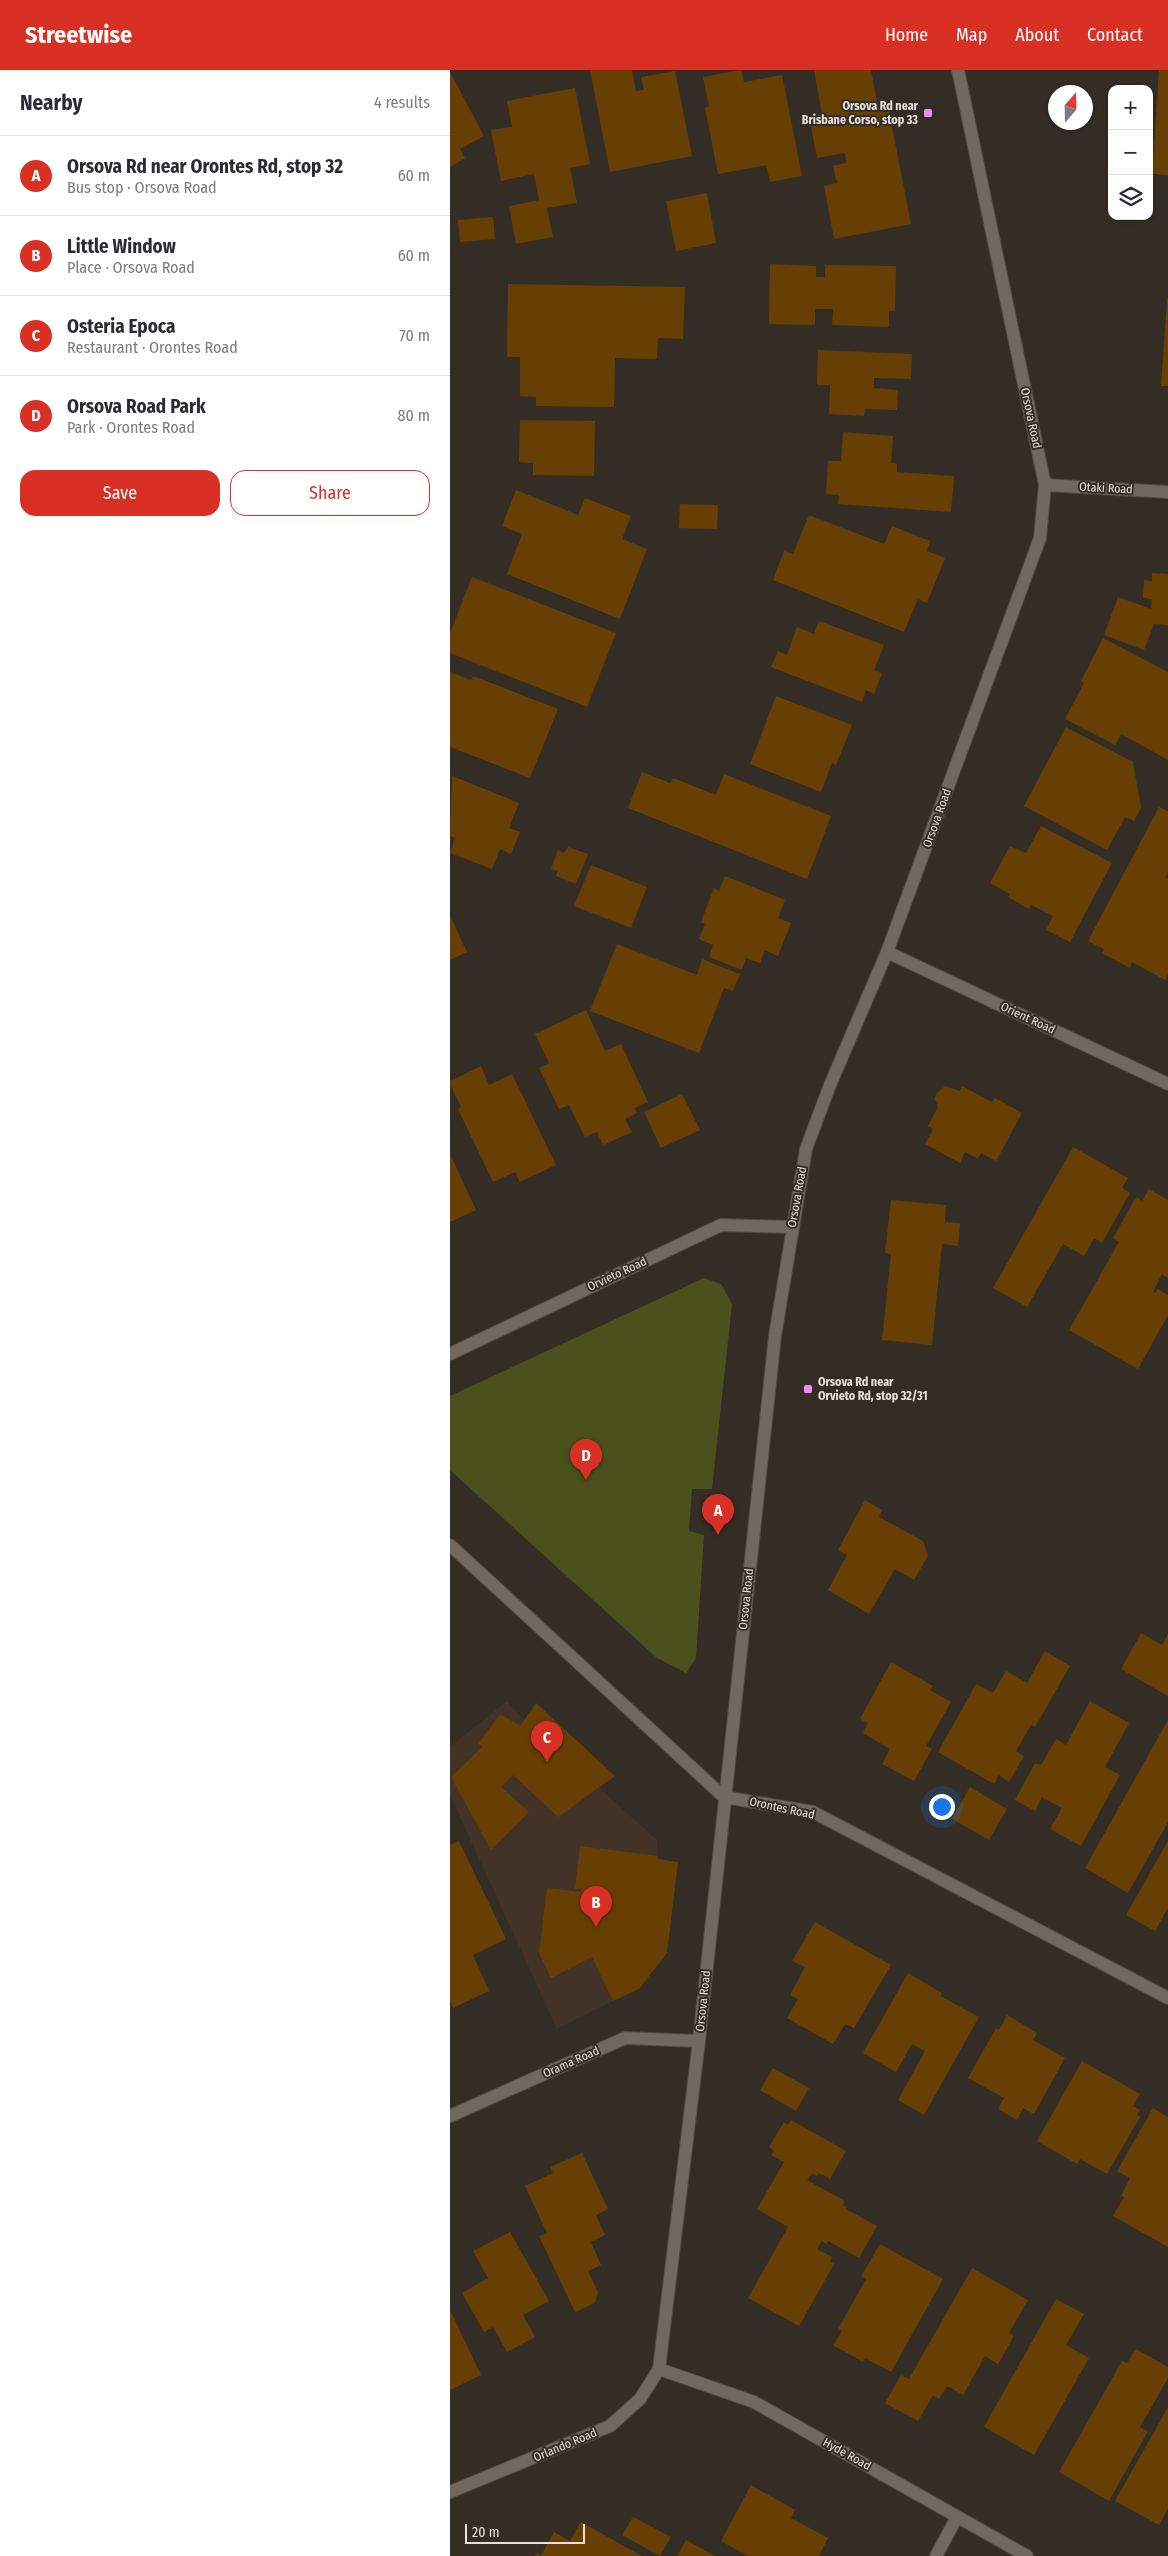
<!DOCTYPE html>
<html lang="en">
<head>
<meta charset="utf-8">
<style>
  :root { --surface:#fff; --page:#f2f2f3; --text:#2b2b33; --muted:#7c7c81; --line:#e1e1e2; --accent:#d93025 }
  body { margin:0; font-family:"Fira Sans Condensed",sans-serif; background:var(--page); color:var(--text) }
  .controls { position:absolute; right:15px; top:15px; display:grid; overflow:hidden; border-radius:10px; box-shadow:0 1px 4px #0004 }
  .controls button { width:45px; height:45px; display:grid; place-items:center; padding:0; border:0; border-bottom:1px solid var(--line); background:var(--surface); color:var(--text); font:25px sans-serif }
  .compass { position:absolute; left:598px; top:15px; width:45px; height:45px; border-radius:50%; background:var(--surface); box-shadow:0 1px 4px #0004; rotate:20deg }
  .scale { position:absolute; left:15px; bottom:12px; width:120px; box-sizing:border-box; padding-left:5px; border:2px solid #e6e1dc; border-top:0; font-size:14px; line-height:18px; white-space:nowrap; color:#e6e1dc; -webkit-text-stroke:4px #342d25; paint-order:stroke }
  .you { position:absolute; left:491px; top:1736px; width:18px; height:18px; margin:-12px; border:4px solid #fff; border-radius:50%; background:#1a73e8; box-shadow:0 0 0 8px #1a73e833 }
  .badge { display:grid; place-items:center; width:32px; height:32px; border-radius:50%; background:var(--accent); color:#fff; font-size:16px; font-weight:700 }
  .pin { position:absolute; translate:-50% -41px; filter:drop-shadow(0 1px 2px #0008) }
  .pin::after { content:''; position:absolute; top:26px; width:18px; height:15px; background:inherit; clip-path:polygon(0 0,100% 0,50% 100%) }
  .list { margin:0; padding:0; list-style:none }
  h2 { display:flex; justify-content:space-between; align-items:center; height:65px; margin:0; padding:0 20px; font-size:21px }
  h2 small { font-size:16px; font-weight:400; color:var(--muted) }
  .list li { display:grid; grid-template-columns:32px 1fr auto; gap:15px; align-items:center; box-sizing:border-box; height:80px; padding:0 20px; border-top:1px solid var(--line) }
  .list b { display:block; font-size:19px; white-space:nowrap }
  .list p { margin:0; font-size:16px; white-space:nowrap; color:var(--muted) }
  .list em { font-size:16px; font-style:normal; color:var(--muted) }
  .actions { display:flex; gap:10px; padding:15px 20px }
  .actions a { flex:1; padding:11px 0; border:1px solid var(--accent); border-radius:15px; text-align:center; font-size:18px; color:var(--accent) }
  .actions .main { background:var(--accent); color:#fff }
  .icon { flex:none; width:28px; height:28px; fill:none; stroke:currentColor; stroke-width:2; stroke-linecap:round; stroke-linejoin:round }
  .map { position:relative; flex:none; width:718px; height:2486px; overflow:hidden }
  header { display:flex; align-items:center; gap:30px; box-sizing:border-box; height:70px; padding:0 25px; background:var(--accent); color:#fff }
  header strong { font-size:24px }
  nav { display:flex; gap:28px; margin-inline-start:auto; font-size:18px }
  main { display:flex }
  aside { flex:1; background:var(--surface) }
  .map>svg:first-child { display:block }
  .commercial { fill:#433228 }
  .green { fill:#4b511c }
  .building { fill:#673f05 }
  .lines { fill:none; stroke-linecap:round; stroke-linejoin:round }
  .street-casing { stroke:#514a44; stroke-width:14 }
  .secondary-casing { stroke:#514a44; stroke-width:14 }
  .street { stroke:#716860; stroke-width:12 }
  .secondary { stroke:#716860; stroke-width:12 }
  .poi-dot { fill:#ec8cfb; stroke:#342d25; stroke-width:2 }
  .labels { text-anchor:middle; dominant-baseline:central; stroke-width:4; stroke-linejoin:round; paint-order:stroke }
  .poi-label { font-size:12px; font-weight:bold; fill:#e6e1dc; stroke:#342d25; text-anchor:end }
  .street-label { font-size:12px; fill:#e6e1dc; stroke:#342d25 }
</style>
</head>
<body>
<header>
<strong>Streetwise</strong>
<nav><a>Home</a><a>Map</a><a>About</a><a>Contact</a></nav>
</header>
<main>
<aside>
<h2>Nearby<small>4 results</small></h2>
<ul class="list">
<li><span class="badge">A</span><div><b>Orsova Rd near Orontes Rd, stop 32</b><p>Bus stop · Orsova Road</p></div><em>60 m</em></li>
<li><span class="badge">B</span><div><b>Little Window</b><p>Place · Orsova Road</p></div><em>60 m</em></li>
<li><span class="badge">C</span><div><b>Osteria Epoca</b><p>Restaurant · Orontes Road</p></div><em>70 m</em></li>
<li><span class="badge">D</span><div><b>Orsova Road Park</b><p>Park · Orontes Road</p></div><em>80 m</em></li>
</ul>
<div class="actions"><a class="main">Save</a><a>Share</a></div>
</aside>
<div class="map">
<svg width="718" height="2486" viewBox="0 0 718 2486">
  <rect width="100%" height="100%" fill="#342d25"/>
  <polygon class="commercial" points="57,1631 73,1649 207,1770 208,1789 163,1931 107,1959 0,1725 0,1677"/>
  <polygon class="green" points="254,1208 271,1214 282,1234 262,1419 242,1419 239,1461 254,1465 246,1588 236,1603 207,1588 0,1400 0,1326"/>
  <g class="building">
    <polygon points="140,0 182,0 186,21 194,20 191,7 225,1 242,86 160,102"/>
    <polygon points="291,0 294,12 332,5 352,106 320,112 316,95 268,104 255,38 259,36 253,7"/>
    <polygon points="364,0 421,0 428,37 438,36 461,154 384,169 374,116 387,113 383,96 396,93 395,83 367,88 359,46 372,44"/>
    <polygon points="709,0 718,0 718,105 702,104"/>
    <polygon points="0,2 34,66 10,79 15,88 0,97"/>
    <polygon points="125,18 140,94 120,98 127,133 97,138 103,167 66,174 59,136 89,130 84,104 51,111 41,60 62,57 57,31"/>
    <polygon points="257,123 266,173 226,181 216,131"/>
    <polygon points="43,147 45,169 10,172 8,150"/>
    <polygon points="320,194 366,196 366,207 375,207 375,195 446,196 445,241 439,241 439,257 382,255 383,239 365,239 365,255 319,254"/>
    <polygon points="58,214 235,217 233,269 208,268 207,289 165,288 164,337 86,336 86,327 70,326 70,287 57,287"/>
    <polygon points="717,229 718,229 718,316 711,316"/>
    <polygon points="368,280 462,284 461,309 424,308 424,318 448,320 447,340 415,339 414,346 379,344 380,315 367,315"/>
    <polygon points="70,350 145,351 144,406 83,405 83,393 69,392"/>
    <polygon points="393,362 443,366 441,393 447,394 447,402 504,406 501,442 388,434 389,425 376,424 378,391 391,391"/>
    <polygon points="66,420 128,445 135,428 181,446 172,469 197,479 170,549 57,504 72,464 52,456"/>
    <polygon points="230,434 268,435 267,459 229,458"/>
    <polygon points="359,445 434,474 442,456 480,471 477,481 495,488 477,533 468,529 454,562 323,510 334,481 343,484"/>
    <polygon points="702,503 718,504 718,555 704,554 694,580 654,565 668,527 701,539 702,529 693,528 694,510 702,511"/>
    <polygon points="22,507 166,563 137,637 0,583 0,563"/>
    <polygon points="369,551 434,575 424,600 432,603 424,624 416,620 412,632 321,597 328,581 337,585 347,557 364,564"/>
    <polygon points="653,568 718,602 718,690 671,664 665,675 615,649 634,613 631,611"/>
    <polygon points="0,602 21,610 23,606 108,639 80,708 0,677"/>
    <polygon points="326,626 402,655 386,695 382,693 371,722 300,694"/>
    <polygon points="616,657 683,692 691,738 684,751 675,747 657,780 574,736"/>
    <polygon points="192,702 220,713 223,708 266,725 274,704 381,746 357,809 178,738"/>
    <polygon points="2,706 69,733 59,758 70,762 61,784 50,779 42,799 0,783 5,768 0,766"/>
    <polygon points="709,737 718,741 718,802 715,807 718,809 718,904 715,910 682,892 680,898 652,883 654,879 638,871"/>
    <polygon points="591,756 662,793 620,872 596,860 603,846 581,835 579,839 558,827 560,824 540,813 560,776 576,783"/>
    <polygon points="118,777 138,784 126,814 106,806 108,801 101,799 108,780 114,783"/>
    <polygon points="141,795 197,817 181,858 124,836"/>
    <polygon points="275,806 335,830 328,848 341,853 328,886 315,880 310,893 296,888 292,900 259,887 263,875 249,869 255,854 251,852 264,818 269,821"/>
    <polygon points="0,846 17,882 0,890"/>
    <polygon points="167,874 247,905 252,889 290,904 283,921 274,918 249,983 140,941"/>
    <polygon points="136,940 155,981 171,974 198,1032 185,1038 187,1043 175,1049 182,1062 153,1075 147,1062 135,1067 119,1035 109,1039 89,998 99,993 85,964"/>
    <polygon points="31,996 39,1015 62,1004 106,1095 70,1112 65,1102 43,1112 8,1039 11,1037 0,1014 0,1011"/>
    <polygon points="495,1016 510,1021 512,1016 542,1032 545,1028 572,1043 546,1091 531,1083 528,1089 515,1082 510,1093 475,1074 483,1059 478,1056 488,1037 485,1029 486,1024"/>
    <polygon points="232,1024 250,1060 211,1078 194,1042"/>
    <polygon points="623,1077 678,1108 672,1118 680,1123 652,1173 644,1168 634,1186 613,1174 577,1237 543,1218"/>
    <polygon points="0,1084 26,1140 0,1152"/>
    <polygon points="699,1119 718,1130 718,1208 712,1204 703,1222 705,1223 708,1219 718,1225 718,1245 688,1299 619,1260 669,1172 663,1168 686,1127 692,1131"/>
    <polygon points="441,1130 496,1135 495,1152 510,1153 508,1176 492,1174 482,1275 432,1270 441,1184 435,1183"/>
    <polygon points="415,1430 432,1440 429,1447 473,1471 478,1486 464,1510 445,1499 419,1544 378,1520 397,1485 388,1480"/>
    <polygon points="691,1563 712,1575 718,1564 718,1626 671,1599"/>
    <polygon points="595,1581 620,1596 585,1657 581,1655 566,1681 574,1686 559,1712 549,1705 544,1714 488,1682 526,1614 543,1623 556,1601 577,1613"/>
    <polygon points="441,1592 483,1616 480,1620 501,1632 476,1676 482,1679 464,1711 432,1694 440,1679 413,1663 418,1653 410,1649"/>
    <polygon points="640,1631 679,1653 655,1697 670,1705 631,1776 600,1759 612,1738 592,1727 585,1741 565,1730 585,1693 591,1695 606,1669 616,1675"/>
    <polygon points="86,1633 165,1706 108,1747 63,1705 51,1717 79,1742 41,1780 1,1707 32,1677 28,1674 50,1644 70,1656"/>
    <polygon points="718,1650 718,1752 678,1823 635,1798"/>
    <polygon points="520,1717 557,1739 539,1770 502,1749"/>
    <polygon points="9,1771 56,1869 23,1885 39,1921 3,1938 0,1931 0,1775"/>
    <polygon points="718,1771 718,1838 705,1861 676,1845"/>
    <polygon points="130,1776 208,1786 208,1789 228,1792 217,1883 189,1919 163,1931 142,1887 101,1908 89,1883 97,1818 131,1822 131,1819 125,1819"/>
    <polygon points="365,1852 441,1895 404,1958 395,1954 383,1974 337,1948 348,1929 340,1925 355,1897 342,1891"/>
    <polygon points="458,1903 492,1923 490,1926 529,1947 474,2045 448,2030 475,1981 462,1974 446,2002 413,1983"/>
    <polygon points="557,1945 587,1963 583,1970 615,1988 584,2044 573,2038 567,2050 548,2039 554,2028 518,2008 546,1958 549,1960"/>
    <polygon points="632,1991 690,2024 683,2036 690,2040 687,2045 690,2047 657,2104 630,2089 627,2094 587,2071"/>
    <polygon points="323,1998 359,2018 346,2041 310,2020"/>
    <polygon points="703,2038 718,2047 718,2177 663,2146 674,2127 671,2126 680,2108 667,2101"/>
    <polygon points="341,2050 396,2081 380,2109 369,2103 367,2106 362,2103 357,2110 395,2131 392,2135 397,2137 396,2139 427,2156 409,2188 378,2171 377,2174 372,2171 367,2179 382,2187 380,2192 384,2194 349,2256 298,2228 338,2157 307,2139 334,2092 321,2085 324,2081 319,2077 334,2052 338,2055"/>
    <polygon points="132,2083 158,2139 146,2145 155,2165 141,2172 151,2195 138,2201 148,2222 145,2233 125,2242 89,2166 97,2163 75,2116 103,2103 100,2097"/>
    <polygon points="60,2162 99,2231 73,2245 85,2267 57,2282 43,2257 34,2262 12,2223 38,2208 23,2181"/>
    <polygon points="430,2174 493,2209 441,2302 415,2288 413,2292 383,2275 392,2261 388,2259 416,2209 411,2207"/>
    <polygon points="522,2198 578,2230 559,2263 564,2266 548,2294 535,2286 513,2325 497,2316 489,2329 483,2325 468,2351 435,2333 451,2305 459,2309"/>
    <polygon points="606,2229 634,2244 616,2275 639,2288 584,2385 534,2357"/>
    <polygon points="0,2240 31,2305 0,2320"/>
    <polygon points="686,2279 718,2297 718,2308 690,2357 698,2361 659,2431 609,2402 672,2291 677,2293"/>
    <polygon points="718,2337 718,2439 709,2455 665,2431"/>
    <polygon points="301,2415 345,2440 341,2448 378,2468 369,2486 298,2486 271,2471"/>
    <polygon points="183,2447 221,2467 210,2486 172,2465"/>
    <polygon points="131,2452 192,2486 85,2486 87,2483 91,2486 104,2462 120,2471"/>
    <polygon points="236,2470 265,2486 227,2486"/>
  </g>
  <g class="lines">
    <g class="street-casing">
      <g id="street">
        <polyline points="595,415 718,422"/>
        <polyline points="437,882 718,1014"/>
        <polyline points="0,1284 271,1155 342,1157"/>
        <polyline points="0,1475 274,1727 363,1742 718,1928"/>
        <polyline points="0,2046 175,1968 249,1971"/>
        <polyline points="0,2422 160,2356 190,2329 209,2299"/>
      </g>
    </g>
    <g class="secondary-casing">
      <g id="secondary">
        <polyline points="508,0 595,415 590,468 437,882 380,1015 356,1079 325,1266 249,1971 209,2299 304,2332 577,2486"/>
        <polyline points="486,2486 507,2447"/>
      </g>
    </g>
    <use href="#street" class="street"/>
    <use href="#secondary" class="secondary"/>
  </g>
  <g class="poi-dot">
    <rect x="473" y="38" width="10" height="10" rx="2.5"/>
    <rect x="353" y="1314" width="10" height="10" rx="2.5"/>
  </g>
  <g class="labels">
    <g class="poi-label">
      <text x="468" y="36">Orsova Rd near<tspan x="468" dy="14">Brisbane Corso, stop 33</tspan></text>
      <text x="368" y="1312" text-anchor="start">Orsova Rd near<tspan x="368" dy="14">Orvieto Rd, stop 32/31</tspan></text>
    </g>
    <g class="street-label">
      <text transform="translate(581 348) rotate(78)">Orsova Road</text>
      <text transform="translate(656 418) rotate(3)">Otaki Road</text>
      <text transform="translate(487 748) rotate(-70)">Orsova Road</text>
      <text transform="translate(578 948) rotate(25)">Orient Road</text>
      <text transform="translate(347 1127) rotate(-80)">Orsova Road</text>
      <text transform="translate(167 1204) rotate(-25)">Orvieto Road</text>
      <text transform="translate(296 1529) rotate(-84)">Orsova Road</text>
      <text transform="translate(332 1738) rotate(12)">Orontes Road</text>
      <text transform="translate(253 1931) rotate(-84)">Orsova Road</text>
      <text transform="translate(121 1992) rotate(-24)">Orama Road</text>
      <text transform="translate(115 2375) rotate(-23)">Orlando Road</text>
      <text transform="translate(397 2384) rotate(29)">Hyde Road</text>
    </g>
  </g>
</svg>
<div class="controls">
<button>+</button>
<button>−</button>
<button><svg class="icon" aria-label="layers" viewBox="0 0 24 24"><path d="M12 4l9 5-9 5-9-5zM3 14l9 5 9-5"/></svg></button>
</div>
<svg class="compass" viewBox="-18 -18 36 36"><path d="M0-13l5 13h-10z" fill="#e53935"/><path d="M0 13l5-13h-10z" fill="#7c7c81"/></svg>
<div class="scale">20 m</div>
<div class="you"></div>
<div class="pin badge" style="left:268px;top:1465px">A</div>
<div class="pin badge" style="left:146px;top:1857px">B</div>
<div class="pin badge" style="left:97px;top:1692px">C</div>
<div class="pin badge" style="left:136px;top:1410px">D</div>
</div>
</main>
</body>
</html>
